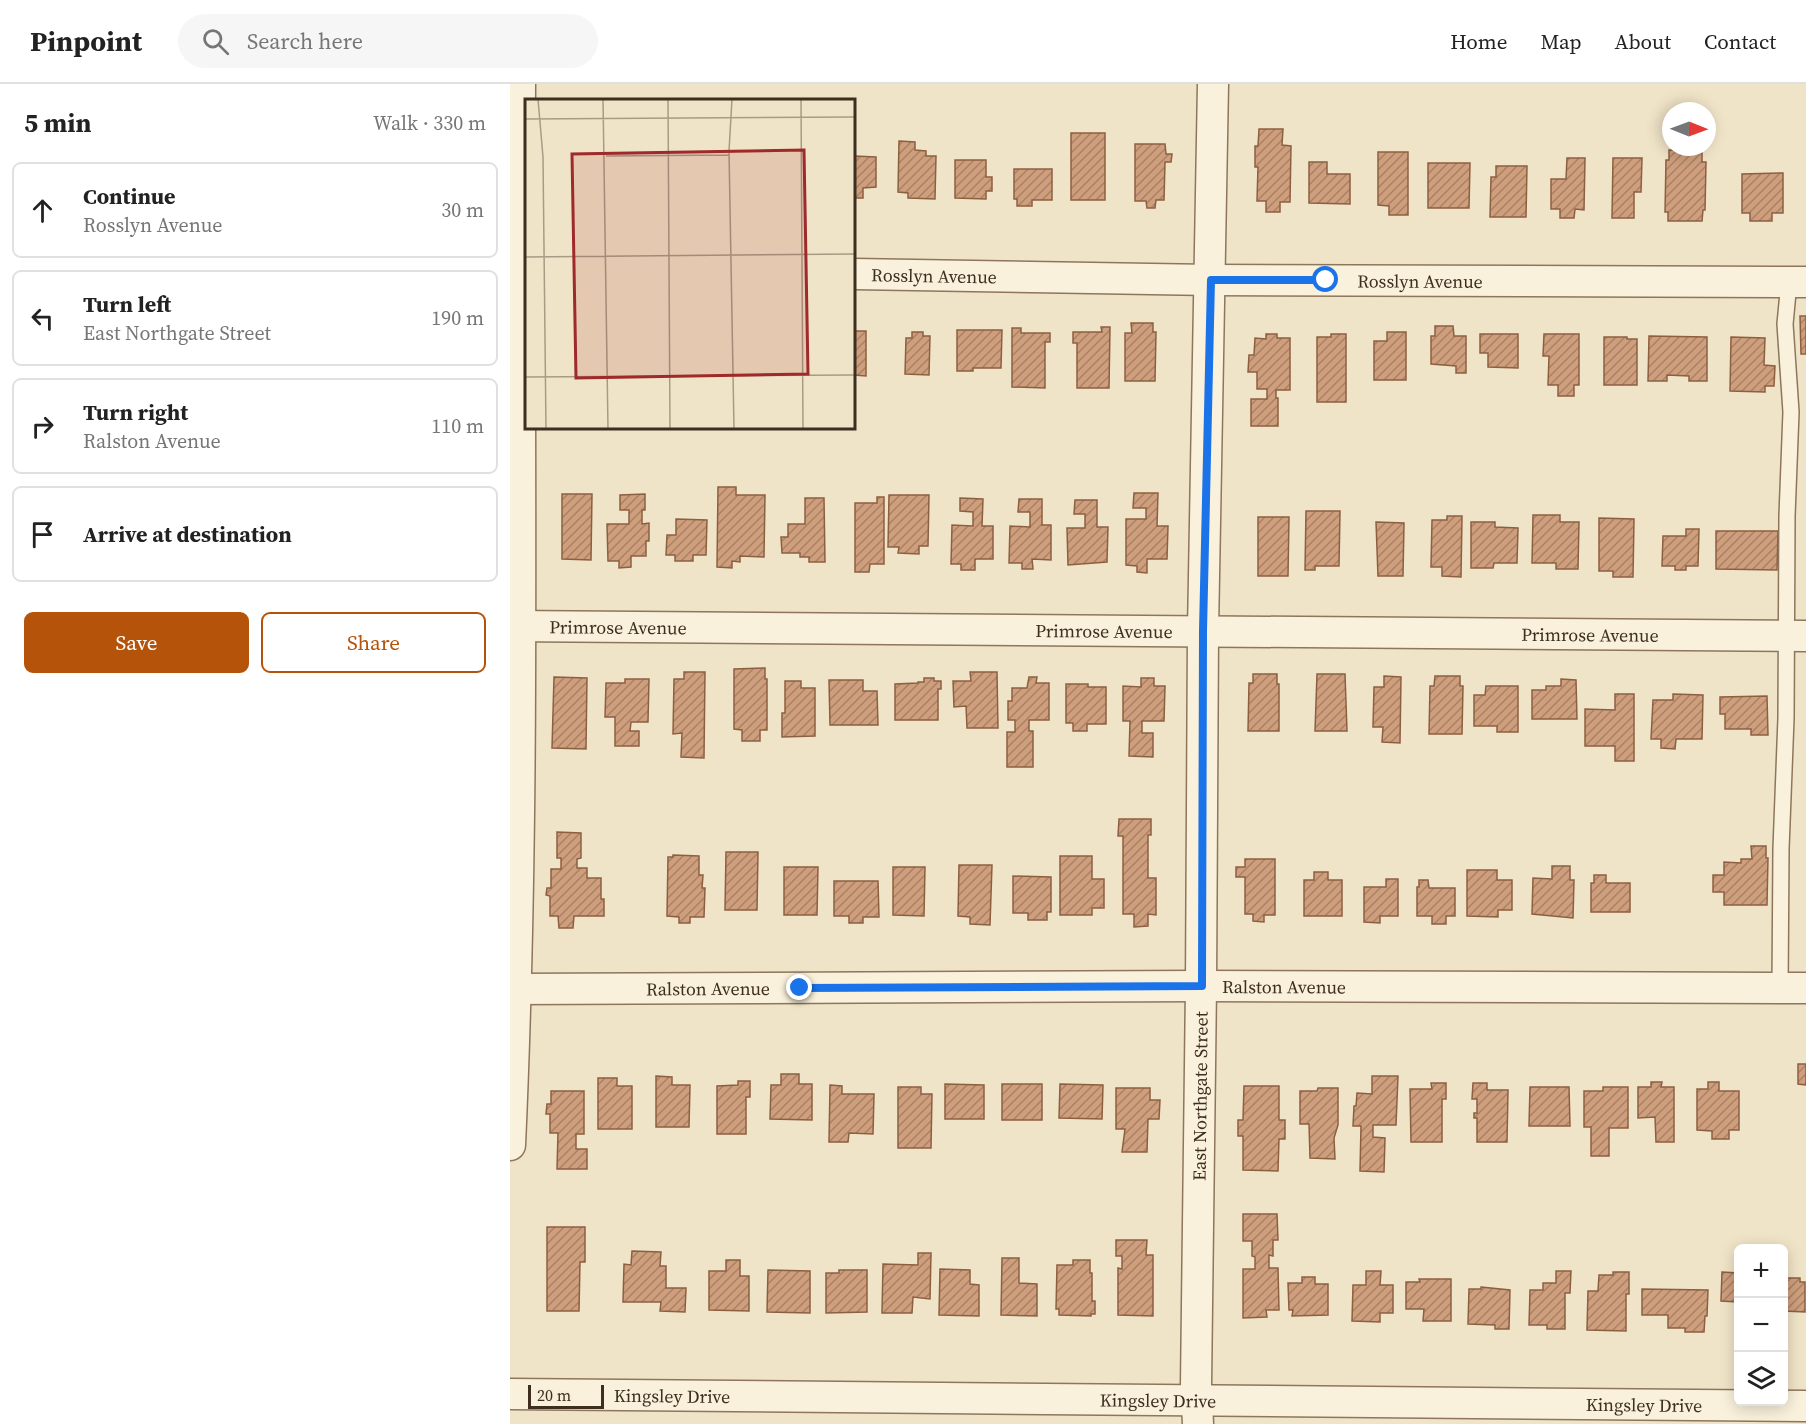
<!DOCTYPE html>
<html lang="en">
<head>
<meta charset="utf-8">
<style>
  :root { --surface:#fff; --page:#f6f6f6; --text:#222; --muted:#767676; --line:#e0e0e0; --accent:#b45309 }
  body { margin:0; font-family:"Source Serif 4",serif; background:var(--page); color:var(--text) }
  .controls { position:absolute; right:18px; bottom:18px; display:grid; overflow:hidden; border-radius:9px; box-shadow:0 3px 15px #0003 }
  .controls button { width:54px; height:54px; display:grid; place-items:center; padding:0; border:0; border-bottom:2px solid var(--line); background:var(--surface); color:var(--text); font:30px sans-serif }
  .compass { position:absolute; left:1152px; top:18px; width:54px; height:54px; border-radius:50%; background:var(--surface); box-shadow:0 3px 15px #0003; rotate:91deg }
  .scale { position:absolute; left:18px; bottom:15px; width:76px; box-sizing:border-box; padding-left:6px; border:3px solid #3d2e20; border-top:0; font-size:16px; line-height:21px; white-space:nowrap; color:#3d2e20; -webkit-text-stroke:4px #f7eed8; paint-order:stroke }
  .stop { position:absolute; width:18px; height:18px; margin:-14px; border:4px solid #1a73e8; border-radius:50%; background:#fff }
  .stop.end { background:#1a73e8; border-color:#fff; box-shadow:0 2px 6px #0008 }
  .list { margin:0; padding:0; list-style:none }
  h2 { display:flex; justify-content:space-between; align-items:center; height:78px; margin:0; padding:0 24px; font-size:26px }
  h2 small { font-size:20px; font-weight:400; color:var(--muted) }
  .list li { display:grid; grid-template-columns:39px 1fr auto; gap:18px; align-items:center; box-sizing:border-box; height:96px; margin:0 12px 12px; padding:0 12px; border:2px solid var(--line); border-radius:9px }
  .list b { display:block; font-size:22px; white-space:nowrap }
  .list p { margin:0; font-size:20px; white-space:nowrap; color:var(--muted) }
  .list em { font-size:20px; font-style:normal; color:var(--muted) }
  .actions { display:flex; gap:12px; padding:18px 24px }
  .actions a { flex:1; padding:14px 0; border:2px solid var(--accent); border-radius:9px; text-align:center; font-size:21px; color:var(--accent) }
  .actions .main { background:var(--accent); color:#fff }
  .icon { flex:none; width:33px; height:33px; fill:none; stroke:currentColor; stroke-width:2; stroke-linecap:round; stroke-linejoin:round }
  .map { position:relative; flex:none; width:1296px; height:1340px; overflow:hidden }
  header { display:flex; align-items:center; gap:36px; box-sizing:border-box; height:84px; padding:0 30px; background:var(--surface); border-bottom:2px solid var(--line) }
  header strong { font-size:28px }
  nav { display:flex; gap:33px; margin-inline-start:auto; font-size:21px }
  .search { width:420px; height:54px; background:var(--page); display:flex; align-items:center; gap:15px; box-sizing:border-box; padding:0 21px; border-radius:33px; color:var(--muted); font-size:22px }
  main { display:flex }
  aside { flex:1; background:var(--surface) }
  .map>svg:first-child { display:block }
  .building { fill:url(#building-hatch); stroke:#8d5f41; stroke-width:1.5 }
  .lines { fill:none; stroke-linecap:round; stroke-linejoin:round }
  .lane-casing { stroke:#8d765c; stroke-width:18 }
  .street-casing { stroke:#8d765c; stroke-width:33 }
  .lane { stroke:#faf1dc; stroke-width:15 }
  .street { stroke:#faf1dc; stroke-width:30 }
  .route { stroke:#1a73e8; stroke-width:8 }
  .labels { text-anchor:middle; dominant-baseline:central; stroke-width:5; stroke-linejoin:round; paint-order:stroke }
  .street-label { font-size:18px; fill:#3d2e20; stroke:#f7eed8 }
  .inset-road { fill:none; stroke:#a89b85; stroke-width:1.5 }
  .view { fill:#9e2a2b; fill-opacity:0.15; stroke:#9e2a2b; stroke-width:3 }
  .inset-edge { fill:none; stroke:#3d2e20; stroke-width:3 }
</style>
</head>
<body>
<header>
<strong>Pinpoint</strong>
<div class="search"><svg class="icon" aria-label="search" viewBox="0 0 24 24"><circle cx="10" cy="10" r="6"/><path d="M15 15l6 6"/></svg>Search here</div>
<nav><a>Home</a><a>Map</a><a>About</a><a>Contact</a></nav>
</header>
<main>
<aside>
<h2>5 min<small>Walk · 330 m</small></h2>
<ul class="list">
<li><svg class="icon" aria-label="ahead" viewBox="0 0 24 24"><path d="M12 20V5M6 11l6-6 6 6"/></svg><div><b>Continue</b><p>Rosslyn Avenue</p></div><em>30 m</em></li>
<li><svg class="icon" aria-label="left" viewBox="0 0 24 24"><path d="M17 20v-9H6M10 6l-5 5 5 5"/></svg><div><b>Turn left</b><p>East Northgate Street</p></div><em>190 m</em></li>
<li><svg class="icon" aria-label="right" viewBox="0 0 24 24"><path d="M7 20v-9h11M14 6l5 5-5 5"/></svg><div><b>Turn right</b><p>Ralston Avenue</p></div><em>110 m</em></li>
<li><svg class="icon" aria-label="arrive" viewBox="0 0 24 24"><path d="M6 21V4h12l-3 4 3 4H6"/></svg><div><b>Arrive at destination</b></div></li>
</ul>
<div class="actions"><a class="main">Save</a><a>Share</a></div>
</aside>
<div class="map">
<svg width="1296" height="1340" viewBox="0 0 1296 1340">
  <defs>
    <pattern id="building-hatch" width="6" height="6" patternUnits="userSpaceOnUse" patternTransform="scale(1.5)"><rect width="6" height="6" fill="#cf9f7d"/><path d="M-1 1l2-2M0 6l6-6M5 7l2-2" fill="none" stroke="#a98266"/></pattern>
  </defs>
  <rect width="100%" height="100%" fill="#f0e4c8"/>
  <g class="building">
    <polygon points="749,45 773,45 772,61 781,62 780,118 770,118 770,128 756,128 756,117 747,117 748,83 745,83 745,62 748,62"/>
    <rect x="561" y="49" width="34" height="67"/>
    <polygon points="389,57 405,58 405,66 416,67 416,72 426,72 425,115 398,114 398,109 388,108"/>
    <polygon points="625,60 655,60 656,70 662,70 661,78 655,78 654,116 646,116 645,124 637,124 636,117 625,117"/>
    <polygon points="1159,66 1192,67 1192,78 1196,78 1195,126 1193,126 1192,137 1158,137 1158,128 1155,128 1156,76 1159,76"/>
    <polygon points="868,68 898,68 898,131 879,131 879,122 868,121"/>
    <polygon points="344,72 366,73 366,103 353,104 353,114 344,114"/>
    <polygon points="1057,74 1075,74 1074,126 1065,125 1064,134 1050,134 1050,125 1041,125 1041,95 1056,95"/>
    <polygon points="1103,74 1132,74 1131,108 1124,108 1124,134 1102,134"/>
    <polygon points="445,76 476,76 476,93 482,93 482,107 476,107 476,115 445,114"/>
    <polygon points="799,78 817,78 817,90 840,90 840,120 799,119"/>
    <polygon points="918,79 960,79 959,124 918,124"/>
    <polygon points="986,82 1017,82 1016,133 980,133 981,93 986,93"/>
    <polygon points="504,85 542,85 542,116 522,116 522,122 507,122 507,115 504,115"/>
    <polygon points="1273,89 1273,129 1262,129 1262,137 1240,137 1240,129 1232,129 1232,90"/>
    <polygon points="1290,232 1296,232 1296,270 1291,270"/>
    <polygon points="621,239 643,239 643,248 646,248 645,297 615,297 615,249 622,249"/>
    <polygon points="925,242 943,242 944,252 956,252 956,289 946,289 946,282 921,280 921,252 925,252"/>
    <polygon points="591,243 600,243 599,304 567,304 567,259 563,259 563,248 592,248"/>
    <polygon points="502,244 511,244 511,249 540,249 540,258 535,258 535,304 502,303"/>
    <polygon points="447,246 492,246 491,284 463,284 463,287 447,287"/>
    <polygon points="344,247 356,247 356,292 344,291"/>
    <polygon points="402,248 413,248 413,252 420,252 419,291 395,290 396,254 402,254"/>
    <polygon points="877,248 896,248 896,296 864,296 864,257 877,257"/>
    <polygon points="756,250 767,250 767,254 780,254 780,306 766,306 766,314 768,314 768,342 741,342 741,315 757,315 757,305 747,305 747,288 738,288 739,271 744,271 745,254 756,255"/>
    <polygon points="821,250 836,250 836,318 807,318 807,253 821,253"/>
    <polygon points="970,250 1008,250 1008,284 978,283 978,269 970,269"/>
    <polygon points="1034,250 1069,250 1069,301 1064,301 1064,312 1048,312 1048,301 1038,301 1039,272 1033,272"/>
    <polygon points="1139,252 1197,253 1197,297 1179,297 1179,292 1157,291 1157,297 1138,297"/>
    <polygon points="1094,253 1117,253 1117,255 1127,255 1127,301 1094,301"/>
    <polygon points="1221,253 1255,254 1254,281 1265,282 1264,302 1255,302 1255,308 1220,307"/>
    <polygon points="208,403 226,403 226,411 255,411 254,473 230,472 230,478 222,477 222,484 207,483"/>
    <polygon points="624,409 648,409 647,442 658,442 657,475 637,475 637,489 627,488 627,482 616,481 616,435 636,435 636,424 623,424"/>
    <polygon points="52,410 82,410 81,476 52,475"/>
    <polygon points="135,410 135,426 132,426 132,440 139,439 139,457 136,457 136,472 121,472 121,483 109,484 109,477 98,477 97,440 119,440 119,426 110,426 110,411"/>
    <polygon points="379,411 419,411 418,462 409,462 409,470 388,469 389,463 378,463"/>
    <polygon points="367,413 374,413 374,480 360,480 359,488 345,488 345,419 367,419"/>
    <polygon points="295,414 314,414 315,478 299,478 299,473 290,473 290,469 272,469 271,453 278,453 278,440 295,440"/>
    <polygon points="450,414 473,415 472,442 483,442 483,475 465,475 465,486 451,486 451,480 441,480 442,441 463,442 463,428 450,427"/>
    <polygon points="509,415 532,415 532,441 541,441 541,476 522,475 523,485 512,485 512,479 499,479 500,442 520,443 520,428 508,428"/>
    <polygon points="565,416 587,416 587,443 598,443 597,478 558,481 557,444 575,444 575,430 564,430"/>
    <polygon points="796,427 830,427 829,482 805,482 805,486 795,486"/>
    <polygon points="1023,431 1050,431 1050,438 1069,438 1068,485 1046,485 1046,479 1022,479"/>
    <polygon points="937,432 952,432 951,493 932,492 932,483 921,483 922,436 937,436"/>
    <polygon points="748,433 779,433 778,492 748,492"/>
    <polygon points="1089,434 1124,435 1123,493 1103,493 1103,487 1089,487"/>
    <polygon points="166,435 197,436 196,471 183,471 183,477 165,477 165,471 156,471 157,451 166,451"/>
    <polygon points="866,438 894,439 893,492 868,492"/>
    <polygon points="961,438 985,438 985,443 1008,444 1007,479 984,479 983,484 961,484"/>
    <polygon points="1176,445 1189,445 1188,482 1176,482 1176,486 1165,486 1165,482 1152,482 1153,452 1176,452"/>
    <polygon points="1206,447 1268,447 1267,486 1206,485"/>
    <polygon points="255,584 255,595 257,595 257,646 250,646 250,657 232,657 232,646 224,645 224,585"/>
    <polygon points="174,588 195,588 194,674 171,673 172,649 163,650 164,595 174,595"/>
    <polygon points="460,588 487,588 488,644 457,644 456,622 444,623 443,597 461,597"/>
    <polygon points="743,590 767,590 767,600 769,600 769,647 738,647 739,599 743,599"/>
    <polygon points="807,590 835,590 837,647 805,647"/>
    <polygon points="874,592 891,593 890,659 872,658 873,643 863,643 864,603 874,603"/>
    <polygon points="925,592 950,592 950,602 953,602 952,650 919,650 920,602 924,602"/>
    <polygon points="44,593 77,594 76,665 42,664"/>
    <polygon points="519,593 527,593 526,599 539,599 539,636 519,636 519,647 523,647 523,683 497,683 497,648 505,648 505,636 498,636 498,617 502,617 502,604 517,604"/>
    <polygon points="414,594 424,594 424,597 431,597 431,605 428,605 428,636 385,636 385,600 408,599 408,598 414,598"/>
    <polygon points="631,594 644,594 644,602 655,602 654,637 632,637 632,649 643,649 643,673 619,672 620,637 613,637 613,602 631,603"/>
    <polygon points="115,595 139,595 138,638 121,638 120,647 129,647 129,662 105,662 105,633 95,633 96,599 115,599"/>
    <polygon points="1051,595 1066,596 1067,635 1022,635 1022,606 1036,606 1036,602 1051,602"/>
    <polygon points="319,596 353,596 353,607 367,607 368,641 320,641"/>
    <polygon points="275,597 291,597 291,604 305,604 305,652 272,653 272,629 275,629"/>
    <polygon points="556,600 578,600 578,603 596,603 596,640 577,640 577,647 563,647 563,639 556,639"/>
    <polygon points="976,602 1008,602 1008,648 987,648 987,642 964,642 964,611 975,611"/>
    <polygon points="1105,610 1124,610 1124,677 1105,677 1105,662 1075,662 1075,625 1105,626"/>
    <polygon points="1163,610 1193,611 1192,655 1166,655 1165,665 1151,664 1151,655 1141,655 1143,616 1163,616"/>
    <polygon points="1257,612 1258,651 1241,651 1241,645 1215,645 1215,630 1210,630 1210,613"/>
    <polygon points="609,735 641,735 641,751 638,751 638,794 646,794 646,831 638,830 638,842 624,843 624,830 613,830 613,752 608,752"/>
    <polygon points="47,748 71,749 71,774 67,775 67,784 77,784 77,794 91,794 91,815 94,815 94,832 64,832 63,844 49,844 48,832 40,832 40,812 36,811 37,804 41,804 41,785 51,785 51,774 47,774"/>
    <polygon points="1241,762 1256,762 1256,774 1258,774 1257,821 1214,821 1214,808 1203,808 1203,791 1214,791 1214,778 1231,779 1231,775 1242,775"/>
    <polygon points="216,768 248,768 247,826 215,826"/>
    <polygon points="163,771 189,772 189,791 193,791 192,804 195,804 194,833 180,833 180,839 169,839 169,833 157,832 158,773 163,773"/>
    <polygon points="550,772 582,772 582,795 594,795 594,824 582,824 582,831 550,831"/>
    <polygon points="735,775 765,775 765,831 754,831 754,838 743,837 743,830 735,830 735,793 726,793 726,783 735,783"/>
    <polygon points="449,781 482,781 480,841 460,840 460,833 448,832"/>
    <polygon points="1042,782 1060,782 1060,796 1064,796 1063,834 1022,830 1023,794 1042,795"/>
    <polygon points="274,783 308,783 307,831 274,831"/>
    <polygon points="383,783 415,783 414,832 383,831"/>
    <polygon points="957,786 987,786 987,796 1002,796 1002,826 988,826 988,833 957,832"/>
    <polygon points="804,788 818,788 818,796 832,796 832,832 794,832 794,796 804,796"/>
    <polygon points="1084,791 1096,791 1096,799 1120,799 1120,828 1081,828 1081,799 1084,799"/>
    <polygon points="503,792 541,793 541,828 537,828 537,836 518,836 518,829 503,829"/>
    <polygon points="876,795 888,795 888,832 870,832 870,839 854,838 854,803 876,803"/>
    <polygon points="909,796 918,796 919,804 945,804 945,832 936,832 936,840 922,840 922,832 907,832 907,803 909,803"/>
    <polygon points="324,797 368,797 369,833 353,833 353,839 339,839 339,832 324,832"/>
    <polygon points="1288,980 1296,980 1296,1001 1288,1000"/>
    <polygon points="271,990 289,990 289,1000 302,1000 302,1036 260,1035 261,1001 271,1001"/>
    <polygon points="146,992 162,993 162,1001 180,1001 179,1043 146,1043"/>
    <polygon points="862,992 888,992 886,1041 863,1041 863,1053 875,1054 874,1088 850,1087 851,1042 843,1042 844,1022 846,1022 847,1009 862,1010"/>
    <polygon points="88,994 107,994 107,1002 122,1002 122,1045 88,1045"/>
    <polygon points="228,997 240,997 240,1013 236,1013 236,1050 207,1050 207,1002 228,1001"/>
    <polygon points="1141,998 1152,998 1151,1003 1164,1003 1164,1058 1146,1058 1145,1033 1128,1034 1128,1003 1141,1003"/>
    <polygon points="1198,998 1209,998 1209,1007 1229,1007 1229,1046 1219,1046 1219,1055 1202,1055 1202,1047 1187,1046 1187,1005 1198,1005"/>
    <polygon points="921,999 936,999 936,1015 932,1015 932,1058 901,1058 900,1005 922,1005"/>
    <polygon points="963,999 977,999 977,1006 998,1006 997,1058 967,1058 967,1034 964,1034 964,1029 967,1029 967,1015 962,1015"/>
    <polygon points="435,1000 474,1001 474,1035 435,1035"/>
    <rect x="492" y="1000" width="40" height="36"/>
    <polygon points="550,1000 593,1001 592,1035 549,1034"/>
    <polygon points="320,1001 332,1002 332,1010 364,1010 363,1050 339,1049 338,1058 319,1058"/>
    <polygon points="734,1002 769,1002 769,1036 775,1036 775,1055 769,1055 768,1087 733,1086 733,1052 728,1052 728,1036 733,1036"/>
    <polygon points="388,1003 411,1003 411,1010 422,1010 421,1064 388,1064"/>
    <polygon points="1020,1003 1059,1003 1060,1042 1019,1042"/>
    <polygon points="1093,1003 1118,1003 1118,1044 1099,1044 1099,1072 1081,1072 1081,1043 1074,1043 1074,1007 1093,1007"/>
    <polygon points="606,1004 640,1004 640,1016 650,1016 649,1035 638,1035 637,1068 612,1068 615,1045 606,1045"/>
    <polygon points="808,1004 828,1004 828,1041 824,1054 825,1075 800,1074 799,1040 790,1040 790,1007 807,1007"/>
    <polygon points="41,1007 74,1007 74,1050 66,1050 66,1065 77,1065 77,1085 47,1085 48,1049 40,1049 40,1030 36,1030 37,1020 41,1020"/>
    <polygon points="733,1130 767,1130 768,1156 763,1156 763,1172 759,1171 759,1184 768,1184 769,1226 756,1226 757,1233 733,1234 733,1185 745,1185 745,1173 742,1172 742,1157 733,1157"/>
    <polygon points="37,1143 75,1143 75,1178 70,1178 69,1227 37,1227"/>
    <polygon points="606,1156 637,1156 636,1171 643,1171 643,1232 608,1231 608,1184 612,1185 612,1172 606,1172"/>
    <polygon points="122,1167 151,1168 150,1182 156,1182 156,1204 176,1204 175,1228 150,1227 151,1218 113,1218 114,1180 121,1181"/>
    <polygon points="408,1169 421,1169 420,1215 403,1213 402,1229 372,1229 373,1180 408,1181"/>
    <polygon points="492,1174 509,1174 509,1199 527,1200 527,1232 491,1231"/>
    <polygon points="216,1176 230,1176 230,1192 239,1192 239,1227 199,1226 199,1187 216,1187"/>
    <polygon points="563,1176 580,1176 580,1189 582,1189 582,1217 585,1217 585,1230 581,1230 581,1232 549,1231 549,1225 546,1225 547,1181 563,1181"/>
    <polygon points="430,1185 460,1186 460,1200 469,1201 469,1232 429,1231"/>
    <polygon points="258,1186 300,1187 300,1229 257,1228"/>
    <polygon points="329,1186 357,1186 357,1228 316,1229 316,1189 329,1189"/>
    <polygon points="856,1187 871,1187 870,1201 883,1201 883,1229 870,1229 870,1238 842,1237 843,1201 856,1201"/>
    <polygon points="1046,1187 1061,1187 1060,1209 1055,1209 1055,1245 1037,1245 1037,1241 1019,1241 1020,1206 1033,1206 1033,1199 1046,1199"/>
    <polygon points="1103,1188 1119,1188 1119,1210 1116,1210 1116,1247 1077,1246 1078,1207 1088,1207 1089,1191 1103,1191"/>
    <polygon points="1212,1188 1228,1189 1228,1218 1211,1217"/>
    <polygon points="792,1193 805,1193 805,1200 818,1200 818,1231 782,1232 783,1226 779,1226 778,1199 792,1199"/>
    <polygon points="1274,1194 1290,1194 1290,1198 1295,1198 1295,1228 1274,1227"/>
    <polygon points="909,1195 941,1195 941,1237 913,1237 914,1225 896,1225 896,1198 910,1198"/>
    <polygon points="971,1203 1000,1206 999,1245 985,1245 985,1241 958,1240 959,1205 971,1205"/>
    <polygon points="1132,1205 1198,1206 1197,1232 1195,1232 1194,1248 1175,1248 1175,1244 1158,1244 1158,1231 1132,1231"/>
  </g>
  <g class="lines">
    <g class="lane-casing">
      <polyline id="lane" points="1270,905 1271,765 1276,634 1277,432 1281,328 1275,240 1279,198"/>
    </g>
    <g class="street-casing">
      <g id="street">
        <path id="s1" d="M344,190L701,196L1296,198"/>
        <path id="s2" d="M0,542L1296,552"/>
        <path id="s3" d="M0,905L691,902L1296,904"/>
        <path d="M0,1061C16,708 8,354 10,0"/>
        <path id="s4" d="M0,1310L1296,1322"/>
        <path id="s5" d="M688,1340L686,1301L691,902L693,547L703,0"/>
      </g>
    </g>
    <use href="#lane" class="lane"/>
    <use href="#street" class="street"/>
  </g>
  <g class="lines">
    <polyline class="route" points="290,904 692,902 693,547 701,196 816,196"/>
  </g>
  <g class="labels">
    <g class="street-label">
      <text stroke="none"><textPath href="#s1" startOffset="80">Rosslyn Avenue</textPath></text>
      <text stroke="none"><textPath href="#s1" startOffset="566">Rosslyn Avenue</textPath></text>
      <text stroke="none"><textPath href="#s2" startOffset="108">Primrose Avenue</textPath></text>
      <text stroke="none"><textPath href="#s2" startOffset="594">Primrose Avenue</textPath></text>
      <text stroke="none"><textPath href="#s2" startOffset="1080">Primrose Avenue</textPath></text>
      <text stroke="none"><textPath href="#s3" startOffset="774">Ralston Avenue</textPath></text>
      <text stroke="none"><textPath href="#s3" startOffset="198">Ralston Avenue</textPath></text>
      <text stroke="none"><textPath href="#s5" startOffset="328">East Northgate Street</textPath></text>
      <text stroke="none"><textPath href="#s4" startOffset="162">Kingsley Drive</textPath></text>
      <text stroke="none"><textPath href="#s4" startOffset="648">Kingsley Drive</textPath></text>
      <text stroke="none"><textPath href="#s4" startOffset="1134">Kingsley Drive</textPath></text>
    </g>
  </g>
  <g transform="translate(15 15)">
    <rect width="330" height="330" fill="#f0e4c8"/>
    <path class="inset-road" d="M13,0L18,58L21,330M78,0L83,330M143,0L145,330M207,0L204,52L209,330M276,0L278,330M0,20L330,18M81,57L204,56M0,158L330,155M0,278L330,276"/>
    <path class="view" d="M279,51L283,275L51,279L47,55Z"/>
    <rect width="330" height="330" class="inset-edge"/>
  </g>
</svg>
<div class="controls">
<button>+</button>
<button>−</button>
<button><svg class="icon" aria-label="layers" viewBox="0 0 24 24"><path d="M12 4l9 5-9 5-9-5zM3 14l9 5 9-5"/></svg></button>
</div>
<svg class="compass" viewBox="-18 -18 36 36"><path d="M0-13l5 13h-10z" fill="#e53935"/><path d="M0 13l5-13h-10z" fill="#767676"/></svg>
<div class="scale">20 m</div>
<div class="stop" style="left:816px;top:196px"></div>
<div class="stop end" style="left:290px;top:904px"></div>
</div>
</main>
</body>
</html>
